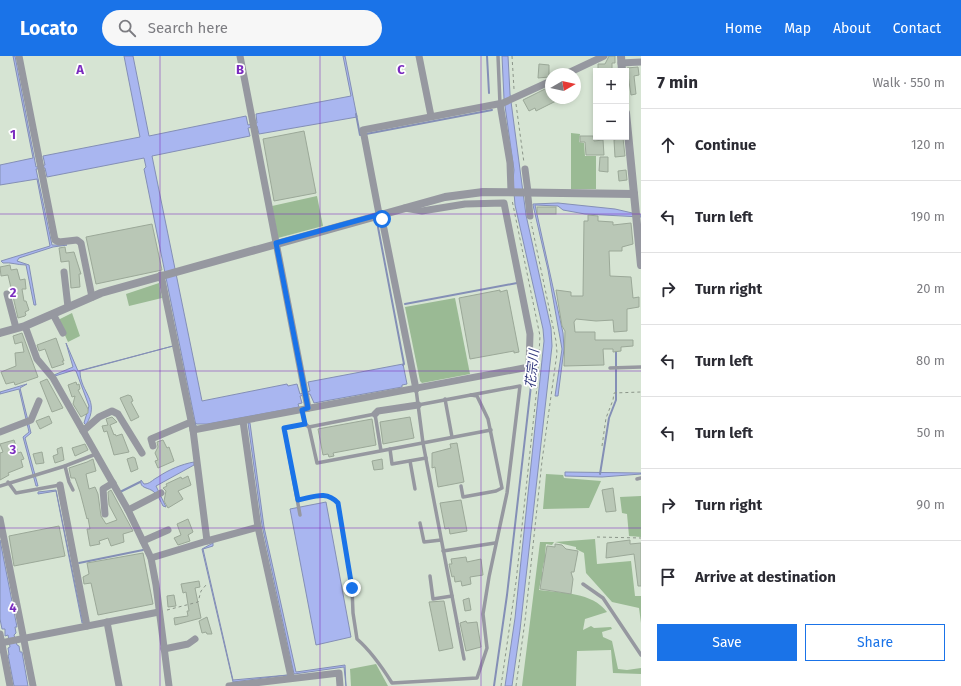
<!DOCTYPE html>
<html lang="en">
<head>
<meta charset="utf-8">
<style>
  :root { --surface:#fff; --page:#f7f7f7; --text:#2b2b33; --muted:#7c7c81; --line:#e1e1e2; --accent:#1a73e8 }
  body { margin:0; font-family:"Fira Sans","Noto Sans JP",sans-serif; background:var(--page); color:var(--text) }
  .controls { position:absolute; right:12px; top:12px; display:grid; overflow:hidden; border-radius:0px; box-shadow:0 2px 6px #0003 }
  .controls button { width:36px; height:36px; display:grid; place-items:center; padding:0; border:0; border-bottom:1px solid var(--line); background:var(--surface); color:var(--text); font:20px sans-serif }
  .compass { position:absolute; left:545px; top:12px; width:36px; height:36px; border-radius:50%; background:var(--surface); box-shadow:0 2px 6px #0003; rotate:81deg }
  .stop { position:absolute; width:12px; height:12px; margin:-9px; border:3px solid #1a73e8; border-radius:50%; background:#fff }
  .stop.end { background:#1a73e8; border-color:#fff; box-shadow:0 1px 4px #0008 }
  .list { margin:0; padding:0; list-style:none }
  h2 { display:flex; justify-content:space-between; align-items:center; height:52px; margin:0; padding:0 16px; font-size:17px }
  h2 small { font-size:13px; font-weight:400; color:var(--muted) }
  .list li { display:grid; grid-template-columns:26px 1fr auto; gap:12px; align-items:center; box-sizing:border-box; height:72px; padding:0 16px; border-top:1px solid var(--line) }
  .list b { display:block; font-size:15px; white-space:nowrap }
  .list em { font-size:13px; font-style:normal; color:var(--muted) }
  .actions { display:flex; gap:8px; padding:12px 16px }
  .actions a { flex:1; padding:9px 0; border:1px solid var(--accent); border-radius:0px; text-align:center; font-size:14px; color:var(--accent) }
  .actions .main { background:var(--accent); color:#fff }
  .icon { flex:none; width:22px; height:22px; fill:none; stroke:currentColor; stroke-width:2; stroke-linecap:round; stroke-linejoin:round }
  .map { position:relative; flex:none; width:641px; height:630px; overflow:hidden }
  header { display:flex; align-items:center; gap:24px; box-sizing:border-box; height:56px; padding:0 20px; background:var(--accent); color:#fff }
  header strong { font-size:19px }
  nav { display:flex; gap:22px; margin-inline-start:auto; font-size:14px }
  .search { width:280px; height:36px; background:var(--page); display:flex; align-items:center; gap:10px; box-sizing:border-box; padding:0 14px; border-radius:22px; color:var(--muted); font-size:15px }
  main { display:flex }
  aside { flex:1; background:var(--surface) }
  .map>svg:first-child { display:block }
  .green { fill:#9aba94 }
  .water { fill:#a9b6f0; stroke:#848fb6 }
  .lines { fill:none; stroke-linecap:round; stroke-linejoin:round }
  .stream { stroke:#848fb6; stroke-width:2 }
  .building { fill:#b9c7b6; stroke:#9ba898 }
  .path { stroke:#8b9589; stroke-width:1; stroke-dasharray:3 3; stroke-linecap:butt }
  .service { stroke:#9698a0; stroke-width:3.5 }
  .minor { stroke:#9698a0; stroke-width:7 }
  .tertiary { stroke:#9698a0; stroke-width:8 }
  .route { stroke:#1a73e8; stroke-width:5 }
  .grid { fill:none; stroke:#7b2cbf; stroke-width:1; stroke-opacity:0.55 }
  .labels { text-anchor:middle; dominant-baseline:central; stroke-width:3.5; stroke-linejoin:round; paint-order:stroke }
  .water-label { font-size:13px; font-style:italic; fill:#2f377b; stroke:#fff }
  .grid-label { font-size:13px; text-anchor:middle; font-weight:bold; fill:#7b2cbf; stroke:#fff; stroke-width:3.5; stroke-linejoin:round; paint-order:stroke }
</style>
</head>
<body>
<header>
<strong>Locato</strong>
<div class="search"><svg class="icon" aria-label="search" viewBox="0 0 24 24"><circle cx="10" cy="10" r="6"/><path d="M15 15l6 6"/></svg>Search here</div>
<nav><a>Home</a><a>Map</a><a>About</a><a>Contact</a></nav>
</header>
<main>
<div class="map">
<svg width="641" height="630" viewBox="0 0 641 630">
  <rect width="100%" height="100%" fill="#d6e4d3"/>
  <g class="green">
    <polygon points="571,77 580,78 579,86 584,87 585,100 596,100 596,133 571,133"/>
    <polygon points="317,140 323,170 278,182 272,150"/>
    <polygon points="159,227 162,242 129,250 126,238"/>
    <polygon points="455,242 470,318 422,327 420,325 405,251"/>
    <polygon points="72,257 80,280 68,286 58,264"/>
    <polygon points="546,418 563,419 564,422 601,425 589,452 543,453"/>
    <polygon points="641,440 641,481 629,480 627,458 622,457 620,441"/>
    <polygon points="595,483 597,508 631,505 635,540 641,540 641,567 639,552 612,546 586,517 584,497 576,493 576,491 555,486"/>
    <path d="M540,486H554L552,489L546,488L545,499L549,500L547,507L544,506L542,516L545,517V523H541L539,534C562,537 592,536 607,556L585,563L583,574L591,570L594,572L611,571L612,573L602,576L603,581L612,585L618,613L627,614L641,612V618L613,617L611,594L577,595L576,630H522Z"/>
    <polygon points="376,608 388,630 351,630 350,613"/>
  </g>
  <g class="water">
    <path d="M13,0H15L36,111L45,109L43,100L140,81L124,0H133L149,80L246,60L248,69L257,67L256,58L351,40L343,0H345L357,61L259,78L257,70L248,72L250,80L152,100L202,345L287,328L288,330L297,328L300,338L310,335L308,326L403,308L407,328L402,329V331L314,347L310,338L300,340L302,347L298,348L299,351L207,368H197L195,367L196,370L144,113L146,111L144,102L47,121L45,112L36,113L52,189H67L53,191L19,202L17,205L29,209L36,249H34L26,209C17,209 11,206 3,207L1,205L50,190L37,123L0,129V109L33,102Z"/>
    <polygon points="502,0 508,0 510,38 526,159 551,272 552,290 520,574 512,630 505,630 515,562 544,285 543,273 515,149 513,124 514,114 504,43"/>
    <polygon points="558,147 615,153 641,159 641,161 585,158 563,154 558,150 535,149 563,277 564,293 558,340 555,340 562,293 548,214 533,149 533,148"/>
    <path d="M66,287L78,315L173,290L80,315C80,337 101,344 86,369L84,367L89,350L76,315L74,314L55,320L54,319L73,311Z"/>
    <polygon points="27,328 20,332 31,377 25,382 38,430 36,430 23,381 29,376 19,333 0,338 0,336"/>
    <polygon points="248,367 250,367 264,471 296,616 345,609 346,630 344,611 294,618 262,469"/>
    <path d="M194,406V409L156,430L166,451L163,450C161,446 158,439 154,436C149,431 139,433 141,424L144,428C150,428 152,424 158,421C168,414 182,408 194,406Z"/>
    <polygon points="565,416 641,417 641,418 602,421 565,420"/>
    <polygon points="56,434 83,567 82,567 56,435 38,438 38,436"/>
    <polygon points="326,446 351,581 316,589 290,453"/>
    <polygon points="0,484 17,571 15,571 16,577 14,579 17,589 19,590 20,596 22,596 28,630 14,630 8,599 9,599 8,592 10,591 8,579 5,580 5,573 2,573 0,563"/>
    <polygon points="213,487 213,490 203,493 233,624 288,619 233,626 202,493"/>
  </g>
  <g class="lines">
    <g class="stream">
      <polyline points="487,0 489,37"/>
      <polyline points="356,58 360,79 362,79"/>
      <polyline points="366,78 492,54"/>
      <polyline points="377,166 404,308 403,309"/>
      <polyline points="405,248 517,227"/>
      <polyline points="600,418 609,362 616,344 616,295"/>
      <polyline points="120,436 140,426"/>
      <polyline points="79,507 143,494"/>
      <polyline points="494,630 507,539 533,312 533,296"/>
    </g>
  </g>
  <g class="building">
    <polygon points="609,0 615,0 615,7 612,7 612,14 598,13 598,8 605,8"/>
    <polygon points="539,8 549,9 549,21 538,22"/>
    <polygon points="638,11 639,19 634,20 636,38 631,39 627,12"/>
    <polygon points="551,30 551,42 562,42 536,55 535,52 529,55 523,44"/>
    <polygon points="304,75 316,137 274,145 263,83"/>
    <polygon points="580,80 593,80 594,85 603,84 604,99 586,99 585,86 580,86"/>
    <polygon points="623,82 625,100 615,101 614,84"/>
    <polygon points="600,101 608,101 608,116 599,115"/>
    <polygon points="626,114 627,124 619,125 618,115"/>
    <rect x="537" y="151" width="19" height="7"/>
    <polygon points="588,159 598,160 598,165 613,166 613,169 631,167 633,188 622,191 622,195 609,195 610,220 631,221 633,242 639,241 639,251 627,253 627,275 614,276 613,264 596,265 576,263 574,266 575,276 595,276 595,284 633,284 633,290 621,291 621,295 613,296 613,293 603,293 604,309 564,310 565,275 562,270 556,234 571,236 571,240 583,240 584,165 588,165"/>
    <polygon points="152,168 162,214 96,228 86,181"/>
    <polygon points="65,191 66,197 74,196 81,218 79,218 80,231 71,232 69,205 61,206 59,192"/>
    <polygon points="10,209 11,214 17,213 20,224 25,223 26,233 22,233 24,245 26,245 29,254 25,256 26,259 25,260 18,262 8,219 1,220 0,211"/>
    <polygon points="500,234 500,236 507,234 519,296 514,297 514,295 470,303 459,242"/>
    <polygon points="22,277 38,321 15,329 14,326 6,328 1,316 16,310 15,297 24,296 22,286 15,288 13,280"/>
    <polygon points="56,282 64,305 62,305 64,308 52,312 45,293 39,295 37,289"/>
    <polygon points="47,323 63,352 52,356 40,326"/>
    <polygon points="76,326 77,329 79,328 80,333 78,334 88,353 88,357 81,361 73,348 75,340 72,341 68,329"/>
    <polygon points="128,339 131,340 133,345 131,346 139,361 131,365 120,342"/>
    <polygon points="49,360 52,367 40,373 36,365"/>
    <polygon points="112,361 117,366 110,369 114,379 115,378 116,380 122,378 129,396 114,399 107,375 104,376 102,370 108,369 106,363"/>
    <polygon points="410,361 414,382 383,388 380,366"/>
    <polygon points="372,363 376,389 333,397 334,400 329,401 328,398 323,399 318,373"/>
    <polygon points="14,384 18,397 21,396 24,403 21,404 23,411 8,417 9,419 0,424 0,397 3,396 0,388"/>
    <polygon points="163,384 167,392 169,391 174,405 158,412 155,405 158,404 155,397 158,391 157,386"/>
    <polygon points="457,387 464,426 438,431 435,411 432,412 432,397 451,392 450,388"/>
    <polygon points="85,388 88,394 75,400 72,392"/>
    <polygon points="62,391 64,404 55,407 53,400 58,398 57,393"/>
    <polygon points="42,396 44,407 36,408 33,398"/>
    <polygon points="133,401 135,402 138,413 131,416 127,403"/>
    <polygon points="93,403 96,415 86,418 89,433 95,431 98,438 101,460 106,468 117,464 109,449 108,436 111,434 133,475 123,478 124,486 111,490 108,482 99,485 100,488 90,490 87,473 90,473 88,462 87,463 80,436 75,422 71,422 69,412 87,406"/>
    <polygon points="382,403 383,413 374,414 372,405"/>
    <polygon points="188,420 191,429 178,435 183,443 168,452 164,445 166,435 163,432 167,430 166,428 181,421 182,423"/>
    <polygon points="613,432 616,455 606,456 602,434"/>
    <polygon points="461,444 467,475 450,478 449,472 445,473 440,447"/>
    <polygon points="188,463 193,476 188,479 190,485 178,489 174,482 181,479 177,468"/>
    <polygon points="59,470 65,500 14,510 9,480"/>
    <polygon points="630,484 630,488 641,487 641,530 638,530 634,498 606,502 607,487"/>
    <polygon points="555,488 562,489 566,493 578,495 574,516 571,516 573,523 571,538 540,533 547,490 555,491"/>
    <polygon points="143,497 153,548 98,559 91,527 84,528 83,521 89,518 87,507"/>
    <polygon points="466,501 467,506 481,503 483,519 470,521 471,528 462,530 461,525 455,526 454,520 452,521 449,508 452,508 451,503"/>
    <polygon points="199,525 200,531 195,532 201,562 175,569 174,562 188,560 187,555 189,555 186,536 183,537 181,528"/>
    <polygon points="174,539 176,550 168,551 167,540"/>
    <polygon points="469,542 471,554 465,555 463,544"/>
    <polygon points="444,545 453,592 439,595 429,546"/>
    <polygon points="207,561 212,578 207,578 206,576 202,577 199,565"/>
    <polygon points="466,565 467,567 477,566 481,591 466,595 460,567"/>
  </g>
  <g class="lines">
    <g class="path">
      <polyline points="512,0 514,33"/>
      <polyline points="516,48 524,107"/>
      <polyline points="602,390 606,362 613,344 614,337 641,336"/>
      <polyline points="597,481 641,482"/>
      <polyline points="167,554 198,546 201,535 206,529"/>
      <polyline points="501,630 516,526 537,331 540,280 512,144"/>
      <polyline points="516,630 525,565 542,405 557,297 556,285 531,166"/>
    </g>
    <g class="service">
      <polyline points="498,0 500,48"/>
      <polyline points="610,312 641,311"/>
      <polyline points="416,333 423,387 464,603"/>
      <polyline points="445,343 452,381"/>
      <polyline points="418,349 471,339 477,340 488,363 502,432 496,435 463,441 461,430"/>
      <polyline points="302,353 305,368"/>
      <polyline points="390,393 392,408 426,402"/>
      <polyline points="381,395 375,358 309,371 317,407 491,374"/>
      <polyline points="410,405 415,433"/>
      <polyline points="65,410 69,426 73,434"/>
      <polyline points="637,423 641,422"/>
      <polyline points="8,426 16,437 60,429"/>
      <polyline points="0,430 65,410 96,398"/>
      <path d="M298,444C314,441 326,434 338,447L352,532L353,557L357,583C372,596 382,611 392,627L477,622L487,592L483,558L489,521L507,437L520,330L471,339"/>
      <polyline points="300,459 284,372 305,368 309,371"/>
      <polyline points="420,467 424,486 441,484"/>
      <polyline points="443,495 495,487"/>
      <polyline points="430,520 433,543 452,540"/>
      <polyline points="583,528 603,542 641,599"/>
    </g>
    <g class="minor">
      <polyline points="19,0 55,184 59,186 77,184 81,187 92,241"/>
      <polyline points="240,0 308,352"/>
      <polyline points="419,0 431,60"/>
      <polyline points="621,7 641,6"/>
      <polyline points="566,18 604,0"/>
      <polyline points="500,48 510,107 511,136"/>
      <polyline points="525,113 528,136"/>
      <polyline points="528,141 530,160"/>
      <polyline points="379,158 363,74 503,47 551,25"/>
      <polyline points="381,158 416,333"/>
      <polyline points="64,216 68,251"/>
      <polyline points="7,238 16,272"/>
      <polyline points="53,258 63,277"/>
      <polyline points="25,270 37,303 53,322 128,454 151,502 156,529 169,630"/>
      <polyline points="375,358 378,355 418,349"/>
      <polyline points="243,365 258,471 291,621"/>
      <polyline points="193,374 529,311 530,278 504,147 465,148 422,155 405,152"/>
      <polyline points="83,375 99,361 112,355 118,358 142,397"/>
      <polyline points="0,376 31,364 39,345"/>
      <polyline points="153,390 151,383 191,366"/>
      <polyline points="60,429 87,570"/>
      <polyline points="128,454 161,437"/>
      <polyline points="105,458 103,433 113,427"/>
      <polyline points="0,463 33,630"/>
      <polyline points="143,485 168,474"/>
      <polyline points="207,485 258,471"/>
      <polyline points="151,502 207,485 193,374 161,219"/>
      <polyline points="107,566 119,630"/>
      <polyline points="0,578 10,630"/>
      <polyline points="0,587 159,556"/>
      <polyline points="164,593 188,588 195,583"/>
      <polyline points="229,630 339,617 340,630"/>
    </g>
    <g class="tertiary">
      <polyline points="621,0 622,15"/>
      <polyline points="626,57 641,209"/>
      <polyline points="0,277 25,270 101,237 445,141 483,136 634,138"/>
    </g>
  </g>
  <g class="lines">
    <path class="route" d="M352,532L338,447C326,434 314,441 298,444L284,372L305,368L302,354L308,352L276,187L381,158L382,163"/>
  </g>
  <path class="grid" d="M160,0V630M320,0V630M481,0V630M0,158H641M0,315H641M0,472H641"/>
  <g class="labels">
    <g class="water-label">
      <text transform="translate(532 313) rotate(-84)">花宗川</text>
    </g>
  </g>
  <g class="grid-label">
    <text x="80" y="18">A</text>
    <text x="240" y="18">B</text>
    <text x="401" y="18">C</text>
    <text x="13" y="83">1</text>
    <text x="13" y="241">2</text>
    <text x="13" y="398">3</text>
    <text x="13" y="556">4</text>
  </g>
</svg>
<div class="controls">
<button>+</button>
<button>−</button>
</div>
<svg class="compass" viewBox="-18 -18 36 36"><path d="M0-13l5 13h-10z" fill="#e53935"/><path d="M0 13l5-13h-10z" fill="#7c7c81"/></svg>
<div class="stop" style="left:382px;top:163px"></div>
<div class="stop end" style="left:352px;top:532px"></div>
</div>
<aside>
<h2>7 min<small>Walk · 550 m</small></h2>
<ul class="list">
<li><svg class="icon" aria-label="ahead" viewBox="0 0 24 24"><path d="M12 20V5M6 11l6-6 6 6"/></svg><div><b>Continue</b></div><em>120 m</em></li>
<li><svg class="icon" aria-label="left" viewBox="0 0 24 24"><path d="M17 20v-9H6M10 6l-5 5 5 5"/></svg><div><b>Turn left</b></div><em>190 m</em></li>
<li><svg class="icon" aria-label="right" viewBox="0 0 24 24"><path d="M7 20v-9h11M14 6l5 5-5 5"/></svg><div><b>Turn right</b></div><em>20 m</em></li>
<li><svg class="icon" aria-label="left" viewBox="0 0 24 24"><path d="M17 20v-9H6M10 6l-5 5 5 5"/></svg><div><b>Turn left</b></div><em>80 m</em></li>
<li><svg class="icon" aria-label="left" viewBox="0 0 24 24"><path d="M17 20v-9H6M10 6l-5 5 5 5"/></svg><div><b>Turn left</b></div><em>50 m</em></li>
<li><svg class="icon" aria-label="right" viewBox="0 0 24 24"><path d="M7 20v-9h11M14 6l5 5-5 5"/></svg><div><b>Turn right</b></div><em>90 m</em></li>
<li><svg class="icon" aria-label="arrive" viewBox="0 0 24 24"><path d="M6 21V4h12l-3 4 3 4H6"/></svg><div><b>Arrive at destination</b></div></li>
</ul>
<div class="actions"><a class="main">Save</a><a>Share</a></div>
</aside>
</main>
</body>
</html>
